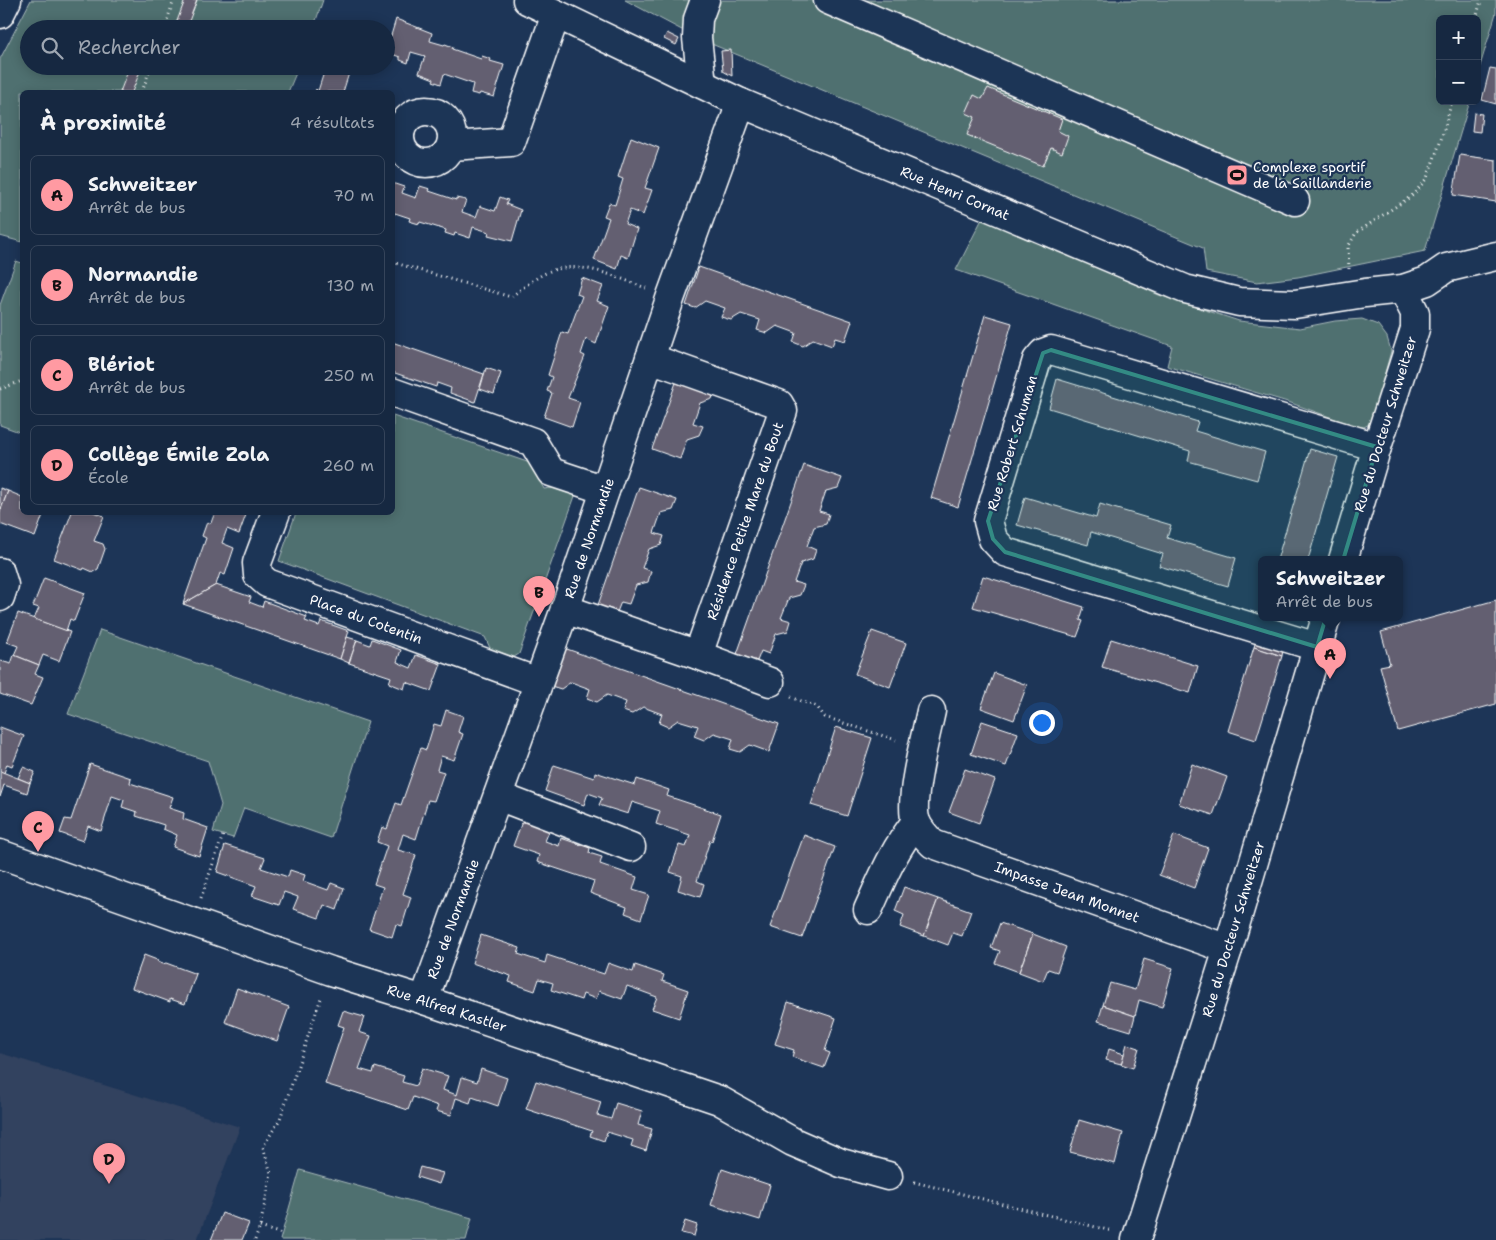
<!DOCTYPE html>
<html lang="fr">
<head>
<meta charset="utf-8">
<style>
  :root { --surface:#162841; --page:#1f3048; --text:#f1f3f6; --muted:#9ea6b1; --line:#35445a; --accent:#ff9aa2 }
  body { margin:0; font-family:"Shantell Sans",sans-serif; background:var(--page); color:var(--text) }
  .controls { position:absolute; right:15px; top:15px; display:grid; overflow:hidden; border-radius:8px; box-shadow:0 2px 12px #0003 }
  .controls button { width:45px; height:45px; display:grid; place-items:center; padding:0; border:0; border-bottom:1px solid var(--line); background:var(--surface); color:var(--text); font:25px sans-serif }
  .you { position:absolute; left:1041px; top:722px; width:18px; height:18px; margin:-12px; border:4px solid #fff; border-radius:50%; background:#1a73e8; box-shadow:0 0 0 8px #1a73e833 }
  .badge { display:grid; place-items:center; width:32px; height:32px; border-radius:50%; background:var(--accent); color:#111; font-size:16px; font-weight:700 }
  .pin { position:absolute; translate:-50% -41px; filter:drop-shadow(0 1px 2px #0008) }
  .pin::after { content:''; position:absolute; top:26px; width:18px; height:15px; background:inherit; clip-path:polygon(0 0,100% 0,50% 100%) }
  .popup { position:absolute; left:1258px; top:556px; width:145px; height:65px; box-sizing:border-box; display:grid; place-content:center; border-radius:8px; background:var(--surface); filter:drop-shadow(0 1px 4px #0005); font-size:16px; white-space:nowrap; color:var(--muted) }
  .popup b { font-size:19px; color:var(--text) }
  .popup::after { content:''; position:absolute; left:50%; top:100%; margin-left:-10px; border:10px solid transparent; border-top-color:var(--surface) }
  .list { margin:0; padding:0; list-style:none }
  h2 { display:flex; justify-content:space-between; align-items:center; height:65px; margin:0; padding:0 20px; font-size:21px }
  h2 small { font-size:16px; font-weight:400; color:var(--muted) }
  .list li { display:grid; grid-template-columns:32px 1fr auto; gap:15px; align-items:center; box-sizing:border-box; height:80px; margin:0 10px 10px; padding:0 10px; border:1px solid var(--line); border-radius:8px }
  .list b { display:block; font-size:19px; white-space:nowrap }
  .list p { margin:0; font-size:16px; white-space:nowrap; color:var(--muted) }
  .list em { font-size:16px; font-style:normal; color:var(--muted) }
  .icon { flex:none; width:28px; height:28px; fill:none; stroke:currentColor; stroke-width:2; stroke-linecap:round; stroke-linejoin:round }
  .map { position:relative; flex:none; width:1496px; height:1240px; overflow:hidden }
  .search { position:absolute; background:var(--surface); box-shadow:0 2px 12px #0003; left:20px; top:20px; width:375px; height:55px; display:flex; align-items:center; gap:12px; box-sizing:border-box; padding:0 18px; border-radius:28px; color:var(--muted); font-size:19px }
  .panel { position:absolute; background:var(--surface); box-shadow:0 2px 12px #0003; left:20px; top:90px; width:375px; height:425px; border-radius:8px }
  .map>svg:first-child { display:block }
  .built { fill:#32425f }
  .green { fill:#4f7070; stroke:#a7b8b8 }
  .building { fill:#635f71; stroke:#fff }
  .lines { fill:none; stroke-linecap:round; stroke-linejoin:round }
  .minor-casing { stroke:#fff; stroke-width:31 }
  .path { stroke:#fff; stroke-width:3; stroke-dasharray:1 4; stroke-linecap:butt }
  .minor { stroke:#1d3557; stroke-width:28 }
  .marked { fill:#338b84; fill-opacity:0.2; stroke:#338b84; stroke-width:4; stroke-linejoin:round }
  .labels { text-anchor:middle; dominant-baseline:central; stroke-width:4.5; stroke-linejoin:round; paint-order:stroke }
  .poi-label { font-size:14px; fill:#fff; stroke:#1d3557; text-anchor:start }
  .street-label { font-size:14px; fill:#fff; stroke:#1d3557 }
</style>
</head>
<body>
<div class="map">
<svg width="1496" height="1240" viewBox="0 0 1496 1240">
  <rect width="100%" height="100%" fill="#1d3557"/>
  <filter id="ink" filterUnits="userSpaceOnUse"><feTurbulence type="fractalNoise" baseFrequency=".02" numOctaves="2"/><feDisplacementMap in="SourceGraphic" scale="10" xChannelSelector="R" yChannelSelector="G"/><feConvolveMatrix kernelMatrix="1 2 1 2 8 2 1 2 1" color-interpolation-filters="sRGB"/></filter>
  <g filter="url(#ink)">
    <polygon class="built" points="0,1053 240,1127 197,1240 0,1240"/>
    <g class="green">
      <polygon points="31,0 323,0 313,29 29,29 29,66 299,66 288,92 22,92 22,242 0,236 0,59"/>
      <polygon points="625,0 1496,0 1496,13 1477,76 1477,19 1440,19 1440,101 1470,101 1425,251 1298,277 1257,282 1206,272 1203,248 697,38"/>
      <polygon points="983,217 1159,295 1239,321 1300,328 1335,321 1362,319 1378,325 1387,337 1391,351 1371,423 1364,427 1355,426 1291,403 1167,366 1172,346 956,270"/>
      <polygon points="16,261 22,263 22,433 0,425 0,305"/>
      <path d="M393,416L530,463L544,489C555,487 567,487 575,496L519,654L514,657L490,648L485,637L279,561L296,513L392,512Z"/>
      <polygon points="100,630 368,722 331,838 244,808 233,838 213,832 221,805 208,761 68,714"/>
      <polygon points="300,1170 472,1218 466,1240 280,1240"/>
    </g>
    <g class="building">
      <polygon points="185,0 197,0 186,29 174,29"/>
      <polygon points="396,19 432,33 430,41 444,45 445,44 453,47 452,49 481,59 482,56 491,59 490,61 504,65 494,97 480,93 479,95 471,93 473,84 444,74 441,84 433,81 434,79 419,73 425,56 411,52 408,63 400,60 400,57 386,52"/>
      <polygon points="667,33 679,39 676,45 664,39"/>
      <polygon points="731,50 732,76 723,71 721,51"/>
      <polygon points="130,66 142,66 132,92 120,92"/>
      <polygon points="326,66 365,66 362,74 350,70 343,92 315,92 316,89 318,91"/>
      <polygon points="1490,68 1496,69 1496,104 1482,100"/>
      <polygon points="988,88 1062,119 1058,131 1068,136 1062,153 1051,148 1043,166 967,135 975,117 966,113 974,95 982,99"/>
      <polygon points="1474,113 1482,114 1480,132 1472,131"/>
      <polygon points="631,137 659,148 645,188 652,190 643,215 630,210 625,224 637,229 628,258 621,255 617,269 594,260 609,218 604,216 609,203 615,205 623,179 618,177"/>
      <polygon points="1460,155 1496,160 1496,202 1453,195"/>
      <polygon points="392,183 404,187 402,193 416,198 420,186 430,189 429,191 456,200 456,198 466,200 462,212 476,217 480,206 495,211 500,197 508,200 506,204 521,210 512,241 488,235 489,232 473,227 470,238 455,233 454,236 445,233 446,230 420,222 419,224 409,221 410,218 395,213 392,218"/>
      <polygon points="699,267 852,321 845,341 835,338 832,346 813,339 803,346 793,342 796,333 777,326 767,333 757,330 760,320 741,314 731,320 721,317 725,308 705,301 695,308 686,305"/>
      <polygon points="582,278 603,286 597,301 609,306 596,344 586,339 581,354 585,356 568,398 580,402 572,427 544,417 552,393 547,391 552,377 548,375 562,332 568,334 582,296 577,294"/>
      <polygon points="985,315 1012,323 958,507 931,498"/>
      <polygon points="392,342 484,374 475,402 450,393 451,388 437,383 436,387 392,372"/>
      <polygon points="486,368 501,373 494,394 480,389"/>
      <polygon points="678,377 715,390 712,399 700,403 693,423 703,426 699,435 687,439 680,459 652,449"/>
      <polygon points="1057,379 1198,422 1195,431 1265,452 1257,480 1188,461 1190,451 1049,408"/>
      <polygon points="1310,449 1338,457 1308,560 1277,560"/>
      <polygon points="804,465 842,478 838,488 826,491 819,511 829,514 826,524 814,527 807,546 816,550 813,559 801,563 794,582 804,585 800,595 789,598 781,618 791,621 788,631 776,634 769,654 761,651 757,661 737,654"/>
      <polygon points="639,487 677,500 673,510 661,513 654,533 664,536 661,545 649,549 642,568 651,571 648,582 636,585 629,604 621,602 617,612 598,605"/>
      <polygon points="0,488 8,491 0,512"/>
      <polygon points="8,491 22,497 22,512 44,512 35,537 0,524 0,512"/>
      <polygon points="1025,497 1096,518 1100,504 1171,525 1167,538 1236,558 1228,586 1159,566 1163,554 1091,532 1088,545 1017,525"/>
      <polygon points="72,512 93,512 104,516 94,541 103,544 105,549 98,569 93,572 84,568 83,570 54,559"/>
      <polygon points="215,512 247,512 239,534 227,529 222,543 234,548 225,575 220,573 216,585 183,604 206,538 202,536 207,522 211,523"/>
      <polygon points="983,576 1084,607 1080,620 1083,621 1077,637 973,607"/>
      <polygon points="44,578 85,593 74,621 70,619 66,631 34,619 39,608 33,606"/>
      <polygon points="216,585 251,597 249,602 262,607 264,601 307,617 305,621 319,626 321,621 349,631 340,659 183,604"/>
      <polygon points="1496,600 1496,704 1398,731 1380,666 1390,664 1381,632"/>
      <polygon points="18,613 70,632 59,661 43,655 39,665 14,655 18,646 7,642"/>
      <polygon points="872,631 906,643 890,687 855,674"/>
      <polygon points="347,637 357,640 349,663 340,659"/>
      <polygon points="372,639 401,650 397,662 411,668 416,655 441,664 431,691 406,682 404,689 389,683 391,677 349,663 357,640 370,645"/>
      <polygon points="1111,639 1198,666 1190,693 1102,667"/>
      <polygon points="1256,641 1283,650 1282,656 1254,647"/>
      <polygon points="1254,647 1282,656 1256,740 1228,731"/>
      <polygon points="564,648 779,724 769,752 750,745 740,752 730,749 733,739 714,733 704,740 694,736 698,726 678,720 668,727 659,723 662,714 643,707 632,714 623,711 626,702 607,695 597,702 587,698 590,689 571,682 561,689 551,686"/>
      <polygon points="14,655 39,665 35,674 43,677 31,705 0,694 0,663 1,661 11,664"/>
      <polygon points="994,673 1027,685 1014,720 981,708"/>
      <polygon points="446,710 463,716 458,732 463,734 454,760 441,756 437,770 444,772 434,801 428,800 416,839 403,834 398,850 416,855 403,894 411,897 402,926 396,924 392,937 369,929 383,887 374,884 387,846 377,842 382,827 387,829 396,803 401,805 421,748 426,750 434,724 441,726"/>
      <polygon points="982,721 1018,733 1006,766 971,754"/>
      <polygon points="0,727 24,736 12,766 7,764 4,773 0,771"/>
      <polygon points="836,727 872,738 847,816 811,805"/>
      <polygon points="90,764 131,778 130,783 173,797 169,808 184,813 183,819 208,828 199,856 173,847 177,835 163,829 164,825 136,816 137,812 122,807 124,800 112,796 101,831 88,826 83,841 60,833 65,819 71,820"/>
      <polygon points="1192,764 1227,777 1213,815 1179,804"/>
      <polygon points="554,765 594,778 595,772 635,785 637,779 669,790 667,796 721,814 712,841 710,840 697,881 704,884 700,897 678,890 682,876 670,872 679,845 686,847 690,835 656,824 660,811 632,802 628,814 599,805 602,798 588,793 584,805 545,791"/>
      <polygon points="23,767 35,772 30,783 18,778"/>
      <polygon points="965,769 995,780 979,823 949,812"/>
      <polygon points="0,771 30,783 27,793 4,785 0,797"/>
      <polygon points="523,819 550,829 545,841 559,846 561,838 590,848 589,853 602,857 600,864 637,877 633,890 649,895 641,919 625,913 627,907 590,893 594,881 537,862 539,855 513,846"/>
      <polygon points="804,835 835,847 802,938 770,927"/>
      <polygon points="1174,835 1208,848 1194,888 1159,875"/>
      <polygon points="225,845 265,858 261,868 288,877 290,870 305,875 303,881 328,890 331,883 344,888 337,910 324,905 319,918 293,909 298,897 284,892 279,905 252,896 256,886 217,872"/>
      <polygon points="904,887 938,899 924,936 900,927 904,915 895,911"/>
      <polygon points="938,899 971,911 962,936 953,933 948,945 924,936"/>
      <polygon points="1000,923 1033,934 1019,972 995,963 1000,951 991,948"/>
      <polygon points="1033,934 1066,947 1057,972 1048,969 1043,981 1019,972"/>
      <polygon points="481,935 520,948 518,954 545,963 547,955 604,974 608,963 633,972 635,965 664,975 662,981 688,990 679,1018 652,1009 657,997 627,986 622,999 599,991 596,999 583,994 581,1000 551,990 553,983 539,979 535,991 509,982 511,976 472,963"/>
      <polygon points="144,955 157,960 158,962 163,964 166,963 196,974 185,1004 170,999 170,1002 132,988"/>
      <polygon points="1144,959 1173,968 1162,1007 1139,1000 1135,1016 1103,1005 1110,983 1135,990"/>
      <polygon points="237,988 289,1007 277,1041 225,1022"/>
      <polygon points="788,1002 836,1018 825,1051 830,1053 824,1068 792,1057 794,1050 775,1044"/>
      <polygon points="1103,1005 1135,1016 1131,1031 1098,1021"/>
      <polygon points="343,1011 364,1017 359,1032 371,1036 359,1069 373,1073 375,1067 404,1076 402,1082 416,1086 422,1068 448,1076 443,1090 457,1095 462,1077 477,1082 481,1069 507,1078 498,1106 472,1097 470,1103 456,1098 451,1115 436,1111 438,1106 413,1097 408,1110 351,1091 351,1092 325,1084 344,1027 338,1025"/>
      <polygon points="1127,1044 1139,1048 1133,1068 1121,1064"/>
      <polygon points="1109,1049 1124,1054 1121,1064 1106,1060"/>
      <polygon points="536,1081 601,1102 597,1115 611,1119 616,1103 642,1111 638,1125 652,1129 646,1151 631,1146 633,1140 607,1132 604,1141 590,1136 592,1131 526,1109"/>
      <polygon points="1079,1120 1123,1133 1115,1164 1070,1152"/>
      <polygon points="420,1167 443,1173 439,1184 417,1177"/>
      <polygon points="722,1169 770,1185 760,1220 711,1205"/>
      <polygon points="222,1213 249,1223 242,1240 211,1240"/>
      <polygon points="685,1221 697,1225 694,1236 681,1233"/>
    </g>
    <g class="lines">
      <g class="minor-casing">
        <g id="minor">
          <polyline points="527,0 741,103 1185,289 1239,302 1295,304 1365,293 1403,289 1427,281 1446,268 1496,256"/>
          <polyline points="828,0 1295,201"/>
          <polyline points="0,14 7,0"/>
          <polyline points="702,84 697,38 698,19 705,0"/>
          <circle cx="426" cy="137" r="26"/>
          <polyline points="451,146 511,142 556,14"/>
          <polyline points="392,392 533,442 551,472 605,490"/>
          <polyline points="276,512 257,563 258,575 267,583 538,682"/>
          <polyline points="1343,560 1377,447 1415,329 1415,313 1403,289"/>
          <polyline points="0,572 4,585 0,597"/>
          <polyline points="565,609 698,655 783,411 779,404 650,358"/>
          <polyline points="1317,647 1005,552 993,539 988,521 1037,360 1043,353 1051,350 1377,447"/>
          <polyline points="698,655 770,682"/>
          <path d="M931,711C926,735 908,801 916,822C920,831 926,837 933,844L1228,949"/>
          <polyline points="498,796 631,847"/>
          <polyline points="0,854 331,971 424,1000 719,1100 793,1142 841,1163 888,1176"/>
          <path d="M868,910C883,877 893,851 916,822"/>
          <polyline points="424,1000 565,609 671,296 741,103"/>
          <polyline points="1136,1240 1228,949 1326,618"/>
        </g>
      </g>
      <g class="path">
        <polyline points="1476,19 1481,0"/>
        <polyline points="164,29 174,0"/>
        <polyline points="142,92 151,66"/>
        <polyline points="392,163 407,155"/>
        <path d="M392,262L511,297C524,287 538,275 553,270C585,261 618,278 646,288"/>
        <polyline points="1349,269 1348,247 1356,233 1413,195 1427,178 1441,140 1452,101"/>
        <polyline points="0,389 22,381"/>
        <polyline points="791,697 817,707 825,717 896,740"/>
        <polyline points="201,898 223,835"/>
        <polyline points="914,1182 1112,1231"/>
        <polyline points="260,1227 282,1234"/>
        <polyline points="255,1240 260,1227 271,1173 263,1147 280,1119 322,995"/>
      </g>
      <use href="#minor" class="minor"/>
    </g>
  </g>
  <path class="marked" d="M1051,350L1377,447L1317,647L1005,552L993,539L988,521L1043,353Z"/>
  <defs>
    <g id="stadium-square" transform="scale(1.125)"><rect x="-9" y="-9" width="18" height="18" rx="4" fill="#ff9aa2" stroke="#1d3557"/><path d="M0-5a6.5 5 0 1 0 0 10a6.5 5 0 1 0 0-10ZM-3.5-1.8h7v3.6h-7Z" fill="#111"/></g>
  </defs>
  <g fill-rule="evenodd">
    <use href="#stadium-square" x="1237" y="175"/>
  </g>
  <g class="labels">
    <g class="poi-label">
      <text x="1253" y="167">Complexe sportif<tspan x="1253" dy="16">de la Saillanderie</tspan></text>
    </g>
    <g class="street-label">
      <text transform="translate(955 193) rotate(23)">Rue Henri Cornat</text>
      <text transform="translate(1385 424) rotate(-73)">Rue du Docteur Schweitzer</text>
      <text transform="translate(1012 443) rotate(-73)">Rue Robert Schuman</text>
      <text transform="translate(745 521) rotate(-71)">Résidence Petite Mare du Bout</text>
      <text transform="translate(589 538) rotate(-71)">Rue de Normandie</text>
      <text transform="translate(366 619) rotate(20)">Place du Cotentin</text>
      <text transform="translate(1067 892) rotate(20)">Impasse Jean Monnet</text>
      <text transform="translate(453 919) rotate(-70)">Rue de Normandie</text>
      <text transform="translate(1233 929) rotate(-73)">Rue du Docteur Schweitzer</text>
      <text transform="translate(447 1008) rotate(18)">Rue Alfred Kastler</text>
    </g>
  </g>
</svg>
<div class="controls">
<button>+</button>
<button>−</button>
</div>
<div class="you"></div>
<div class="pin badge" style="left:1330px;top:679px">A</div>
<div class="popup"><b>Schweitzer</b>Arrêt de bus</div>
<div class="pin badge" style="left:539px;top:617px">B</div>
<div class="pin badge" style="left:38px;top:852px">C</div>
<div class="pin badge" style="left:109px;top:1184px">D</div>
<div class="search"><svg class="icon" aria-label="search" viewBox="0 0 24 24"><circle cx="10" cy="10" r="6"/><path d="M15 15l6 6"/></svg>Rechercher</div>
<section class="panel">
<h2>À proximité<small>4 résultats</small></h2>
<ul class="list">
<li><span class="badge">A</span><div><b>Schweitzer</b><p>Arrêt de bus</p></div><em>70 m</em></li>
<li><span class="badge">B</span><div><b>Normandie</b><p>Arrêt de bus</p></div><em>130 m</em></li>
<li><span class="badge">C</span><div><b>Blériot</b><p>Arrêt de bus</p></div><em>250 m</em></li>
<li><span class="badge">D</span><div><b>Collège Émile Zola</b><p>École</p></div><em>260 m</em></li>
</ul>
</section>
</div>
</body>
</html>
